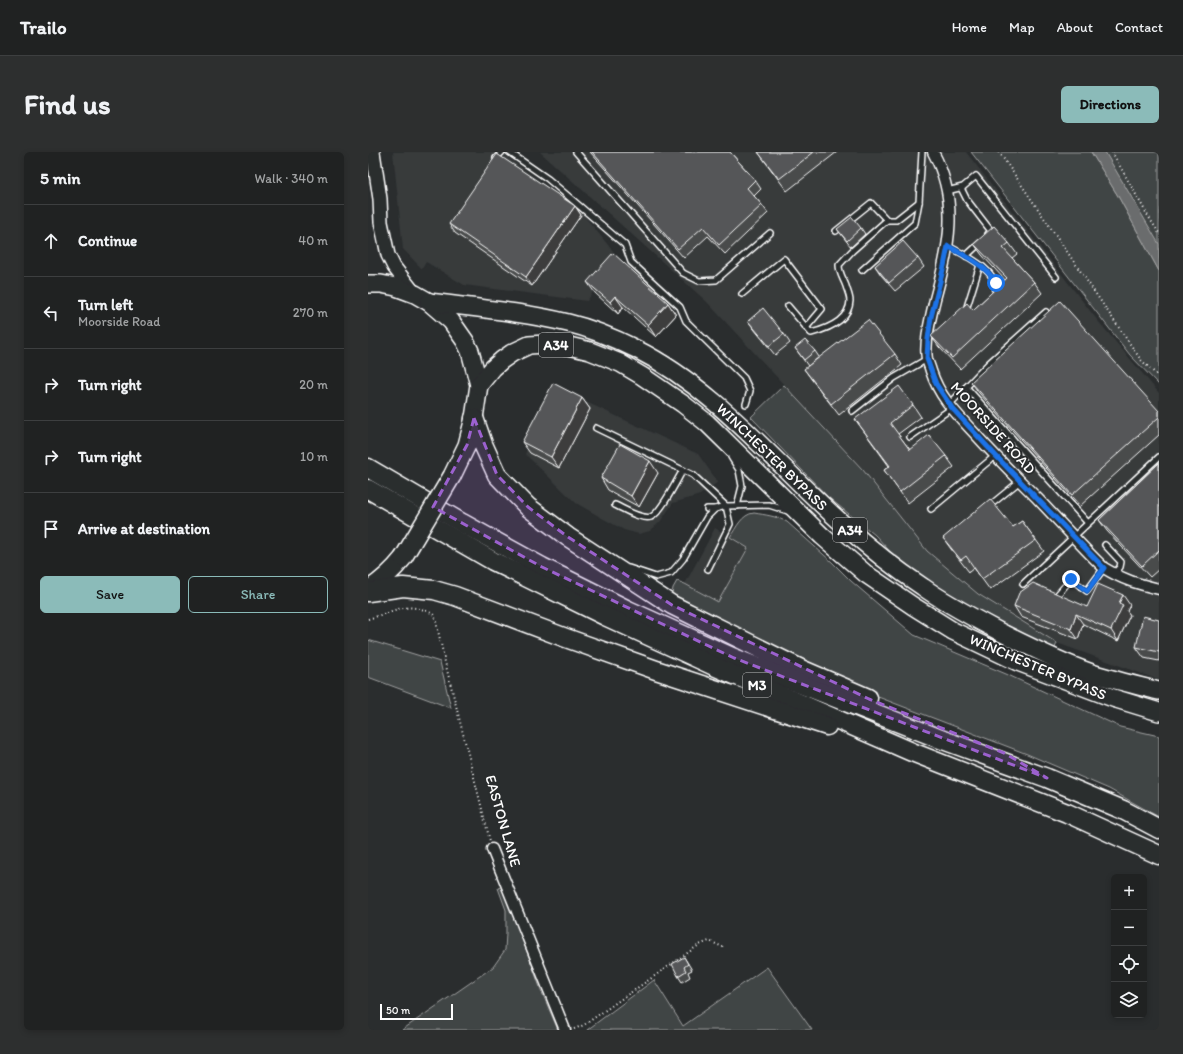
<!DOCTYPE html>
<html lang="en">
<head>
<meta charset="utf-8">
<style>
  :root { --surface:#202222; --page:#2d2f2f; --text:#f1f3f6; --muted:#a2a4a5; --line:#3d3f40; --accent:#8bbbb9 }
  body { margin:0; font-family:Itim,sans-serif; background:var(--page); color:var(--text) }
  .controls { position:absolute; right:12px; bottom:12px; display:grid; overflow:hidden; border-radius:6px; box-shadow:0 2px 6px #0003 }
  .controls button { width:36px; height:36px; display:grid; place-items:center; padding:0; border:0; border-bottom:1px solid var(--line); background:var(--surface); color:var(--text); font:20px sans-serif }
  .scale { position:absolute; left:12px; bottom:10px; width:73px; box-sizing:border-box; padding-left:4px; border:2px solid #fff; border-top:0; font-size:11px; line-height:14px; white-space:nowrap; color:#fff; -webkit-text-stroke:3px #2a2d2e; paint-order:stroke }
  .stop { position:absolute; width:12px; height:12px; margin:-9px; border:3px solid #1a73e8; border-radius:50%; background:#fff }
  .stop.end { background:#1a73e8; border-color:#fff; box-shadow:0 1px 4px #0008 }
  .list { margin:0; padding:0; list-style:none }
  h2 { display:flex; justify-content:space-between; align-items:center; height:52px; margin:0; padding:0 16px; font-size:17px }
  h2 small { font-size:13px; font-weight:400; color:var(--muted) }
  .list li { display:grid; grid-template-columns:26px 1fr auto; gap:12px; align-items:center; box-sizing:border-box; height:72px; padding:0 16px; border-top:1px solid var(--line) }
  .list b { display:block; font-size:15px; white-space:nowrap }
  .list p { margin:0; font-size:13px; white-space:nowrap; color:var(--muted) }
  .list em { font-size:13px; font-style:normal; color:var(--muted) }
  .actions { display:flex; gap:8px; padding:12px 16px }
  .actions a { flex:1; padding:9px 0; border:1px solid var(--accent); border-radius:6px; text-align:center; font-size:14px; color:var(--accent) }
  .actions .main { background:var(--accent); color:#111 }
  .icon { flex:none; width:22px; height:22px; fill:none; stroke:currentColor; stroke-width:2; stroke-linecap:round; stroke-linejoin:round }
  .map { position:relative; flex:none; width:791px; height:878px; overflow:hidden; border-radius:6px }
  header { display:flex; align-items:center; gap:24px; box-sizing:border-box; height:56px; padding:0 20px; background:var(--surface); border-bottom:1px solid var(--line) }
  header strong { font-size:19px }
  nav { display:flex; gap:22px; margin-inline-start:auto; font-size:14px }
  .intro { display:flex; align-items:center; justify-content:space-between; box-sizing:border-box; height:96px; padding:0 24px }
  h1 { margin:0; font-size:28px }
  .button { padding:10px 18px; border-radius:6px; background:var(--accent); color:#111; font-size:14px; font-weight:700 }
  main { display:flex; gap:24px; padding:0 24px }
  aside { flex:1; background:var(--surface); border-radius:6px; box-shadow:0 2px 6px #0003 }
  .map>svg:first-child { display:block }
  .built { fill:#373a3b }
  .green { fill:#414445; stroke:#a0a2a2 }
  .water { fill:#6a6c6d; stroke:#a6a7a7 }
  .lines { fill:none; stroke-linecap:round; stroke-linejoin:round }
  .service-casing { stroke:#fff; stroke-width:8 }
  .minor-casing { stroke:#fff; stroke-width:13 }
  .tertiary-casing { stroke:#fff; stroke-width:16 }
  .trunk-casing { stroke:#fff; stroke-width:20 }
  .motorway-casing { stroke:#fff; stroke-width:21 }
  .path { stroke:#fff; stroke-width:2; stroke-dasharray:1 3; stroke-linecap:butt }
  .service { stroke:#2a2d2e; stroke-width:5 }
  .minor { stroke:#2a2d2e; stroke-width:10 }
  .tertiary { stroke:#2a2d2e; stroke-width:13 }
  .trunk { stroke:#2a2d2e; stroke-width:17 }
  .motorway { stroke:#2a2d2e; stroke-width:18 }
  .trunk-bridge-casing { stroke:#fff; stroke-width:20; stroke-linecap:butt }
  .trunk-bridge { stroke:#2a2d2e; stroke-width:17 }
  .wall { fill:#494b4c; stroke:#fff }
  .shaded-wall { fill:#3c3d3e; stroke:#fff }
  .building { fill:#555758; stroke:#fff }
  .route { stroke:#1a73e8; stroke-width:5 }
  .marked { fill:#9c61cf; fill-opacity:0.2; stroke:#9c61cf; stroke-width:3; stroke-dasharray:8 5; stroke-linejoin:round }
  .labels { text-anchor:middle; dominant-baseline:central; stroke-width:4; stroke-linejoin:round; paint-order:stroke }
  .shield { fill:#2a2d2e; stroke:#bfc0c0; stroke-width:1 }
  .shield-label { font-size:14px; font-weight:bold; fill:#fff }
  .street-label { font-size:15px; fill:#fff; stroke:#2a2d2e }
</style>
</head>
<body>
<header>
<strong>Trailo</strong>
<nav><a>Home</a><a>Map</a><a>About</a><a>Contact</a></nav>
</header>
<div class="intro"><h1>Find us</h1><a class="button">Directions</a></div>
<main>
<aside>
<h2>5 min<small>Walk · 340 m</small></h2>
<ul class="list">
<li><svg class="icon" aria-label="ahead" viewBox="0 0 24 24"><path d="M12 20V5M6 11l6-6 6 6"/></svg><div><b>Continue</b></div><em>40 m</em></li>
<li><svg class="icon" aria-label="left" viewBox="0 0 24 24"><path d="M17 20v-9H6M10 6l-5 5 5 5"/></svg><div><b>Turn left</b><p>Moorside Road</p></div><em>270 m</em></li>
<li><svg class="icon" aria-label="right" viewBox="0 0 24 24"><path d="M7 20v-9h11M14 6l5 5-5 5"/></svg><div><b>Turn right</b></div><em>20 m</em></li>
<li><svg class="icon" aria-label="right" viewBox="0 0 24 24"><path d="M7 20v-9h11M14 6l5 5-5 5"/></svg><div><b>Turn right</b></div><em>10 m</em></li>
<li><svg class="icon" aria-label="arrive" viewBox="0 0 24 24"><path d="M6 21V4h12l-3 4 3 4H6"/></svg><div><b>Arrive at destination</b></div></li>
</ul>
<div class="actions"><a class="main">Save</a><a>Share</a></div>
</aside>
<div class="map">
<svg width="791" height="878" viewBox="0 0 791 878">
  <rect width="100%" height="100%" fill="#2a2d2e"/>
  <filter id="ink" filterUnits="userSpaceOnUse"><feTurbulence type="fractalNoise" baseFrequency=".025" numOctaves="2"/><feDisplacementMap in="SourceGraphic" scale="8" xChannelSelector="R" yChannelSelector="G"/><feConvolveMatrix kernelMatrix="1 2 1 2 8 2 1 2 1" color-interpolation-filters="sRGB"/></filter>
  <g filter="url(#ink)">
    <g class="built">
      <polygon points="25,0 133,0 214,61 249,104 219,149 96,133 58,110 54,117 35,97"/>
      <polygon points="172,0 598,0 730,169 791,241 791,528 689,491 610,442 559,399 495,318 339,150"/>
      <polygon points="188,236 330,302 350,330 332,343 305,351 292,370 282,379 271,382 256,378 234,366 208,351 157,302"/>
      <polygon points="347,376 381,396 350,451 317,432"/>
    </g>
    <g class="green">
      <polygon points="603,0 723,0 750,44 791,119 791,233 762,203"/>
      <polygon points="729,0 791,0 791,107"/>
      <polygon points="416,233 495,318 559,399 610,442 689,491 685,501 542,421 507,383 460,345 383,265"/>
      <path d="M386,361C398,363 408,364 419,370L464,410L483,429L546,483L638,522L752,575L791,584V665L741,637L659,602L484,535L345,466L304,442L305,436L309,429L317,432L350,450L380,396L362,385C368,376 374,362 386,361Z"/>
      <polygon points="0,488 72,510 83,556 0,525"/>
      <polygon points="135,734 173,838 190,878 34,878 125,815 137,798 138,781 138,758 130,736"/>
      <polygon points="399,815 444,878 219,878 286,828 315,874"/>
    </g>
    <polygon class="water" points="723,0 737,0 791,92 791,119 750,44"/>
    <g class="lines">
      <g class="service-casing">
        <g id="service">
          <polyline points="141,0 180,27 257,93 263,110 312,155 318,169 376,226 382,239 378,252"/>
          <polyline points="208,0 315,121 331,129 348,128 402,81"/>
          <polyline points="128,6 134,0"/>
          <polyline points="593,36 599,48 623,79 620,82"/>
          <polyline points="579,39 595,35 608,24 688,125"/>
          <polyline points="468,79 503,51 519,68 528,68 551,50"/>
          <path d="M580,94C595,102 635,120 627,142"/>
          <polyline points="598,104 612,91"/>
          <polyline points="494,118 547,71 551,50 554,0"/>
          <polyline points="374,142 416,107 454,157 438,176"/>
          <path d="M420,154L443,181C459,177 481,169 482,149C482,144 479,138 478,134C475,126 471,121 471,113L484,99L519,68"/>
          <polyline points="598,158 612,113"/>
          <polyline points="598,235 720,371"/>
          <polyline points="581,253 621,211 678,160"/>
          <polyline points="484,259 526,226 559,207"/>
          <polyline points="228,276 325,323 358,354 362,372 340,417"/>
          <polyline points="542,285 584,256"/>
          <polyline points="363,305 371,318 374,334 369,354"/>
          <path d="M247,353C256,357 273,368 283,365C293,361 309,328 315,318"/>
          <polyline points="620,355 652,329"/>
          <polyline points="339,357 347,357"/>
          <polyline points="563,357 627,304"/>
          <polyline points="737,393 753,410 752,415 746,422"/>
          <polyline points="261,416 288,425 303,421 315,407 339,365 347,357 358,354 401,353 420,359"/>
          <polyline points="655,432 791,305"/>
          <polyline points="690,442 703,427 719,439 736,416"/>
        </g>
      </g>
      <g class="minor-casing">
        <g id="minor">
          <path d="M565,0C592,50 581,96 567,147C563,164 556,191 559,207C560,211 562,215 563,219C572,247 590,263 610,285C629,306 649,326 669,346C691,369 713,394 736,416C755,428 770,432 791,437"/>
          <polyline points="124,697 197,878"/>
        </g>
      </g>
      <g class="tertiary-casing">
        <polyline id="tertiary" points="5,0 12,47 13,70 20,103 26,115 47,142"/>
      </g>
      <g class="trunk-casing">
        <g id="trunk">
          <polyline points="0,132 13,132 28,135 47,142 61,150 83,169 97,189 102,199 111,233 106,266 99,293 84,324"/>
          <path d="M61,150C108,156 155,160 200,171C221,176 248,187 268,197C350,238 407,312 475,372C500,395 526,416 555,435C580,453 608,467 636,482C664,496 692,510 721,520C744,528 768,533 791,539"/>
          <polyline points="111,233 125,216 134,208 144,201 161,193 177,192 201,194 222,199 252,211 274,224 315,252 339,271 454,384 498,422 545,454 585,479 650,510 745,546 791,560"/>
          <path d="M0,438C15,428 24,420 35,406"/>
        </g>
      </g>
      <g class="motorway-casing">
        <g id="motorway">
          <polyline points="106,266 115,292 129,323 160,355 200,385 304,453 435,518 500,546"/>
          <polyline points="0,316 94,371 174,415 260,458 366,506 575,588 679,626 755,658 791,677"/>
          <polyline points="0,337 125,409 237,464 346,514 544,600 699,661 791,703"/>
          <polyline points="0,440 35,435 66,438 87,444 198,486 291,519 459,574"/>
        </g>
      </g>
      <g class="path">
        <polyline points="631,0 773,208 791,225"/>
        <polyline points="744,0 780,64 791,81"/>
        <path d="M0,467C22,461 36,450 59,459C63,461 65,461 67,465L77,510L122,689"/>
        <polyline points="206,877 216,873 331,793 341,789 355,795"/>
      </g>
      <use href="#service" class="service"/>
      <use href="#minor" class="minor"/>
      <use href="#tertiary" class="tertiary"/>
      <use href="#trunk" class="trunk"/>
      <use href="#motorway" class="motorway"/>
      <g class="trunk-bridge-casing">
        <polyline id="trunk-bridge" points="35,406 84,324"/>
      </g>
      <use href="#trunk-bridge" class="trunk-bridge"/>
    </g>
    <g class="wall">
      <polygon points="222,0 362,0 387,28 393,37 386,44 394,53 400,61 357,102 340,84 316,106"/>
      <polygon points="390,0 469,0 419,39"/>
      <polygon points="207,54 213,63 164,134 87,81 81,72"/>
      <polygon points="493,76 497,82 483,95 469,77"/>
      <polygon points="641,91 649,102 644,106 666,130 674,141 592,217 571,195 563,184 605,158 637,128 614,103 606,92"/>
      <polygon points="550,106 556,115 527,139 513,123 507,114"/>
      <polygon points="219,130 300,151 308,163 288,185 255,155 250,162 227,141"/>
      <polygon points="380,169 416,182 422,191 407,203 386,177"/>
      <polygon points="427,196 447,199 451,205 440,214"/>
      <polygon points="527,202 534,213 471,263 444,228 436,217"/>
      <polygon points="603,230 791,259 791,283 712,354 611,241"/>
      <polygon points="214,246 222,257 191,316 162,301 154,290"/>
      <polygon points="545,253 553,265 530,282 542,298 578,304 586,315 540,351 516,318 521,314 487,267"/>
      <polygon points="791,311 791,417 782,425 739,379 731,368"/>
      <polygon points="290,321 271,355 240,338 233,326"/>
      <polygon points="654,369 676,399 622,438 606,416 601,420 583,397 575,386 645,375"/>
      <polygon points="762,453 759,459 762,463 750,489 715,472 710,487 653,465 646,454 719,455"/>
      <polygon points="791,468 791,509 776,506 768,495"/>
      <polygon points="316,805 324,818 320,820 322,825 314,830 310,824"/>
    </g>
    <g class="shaded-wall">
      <polygon points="207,54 213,63 164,134 158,125"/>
      <polygon points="247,144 255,155 250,162 242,150"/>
      <polygon points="300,151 308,163 288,185 280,173"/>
      <polygon points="214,246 222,257 191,316 183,305"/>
      <polygon points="282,309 290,321 271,355 263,344"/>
      <polygon points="755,443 762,453 759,459 762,463 750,489 743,478 751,451"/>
      <polygon points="708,462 715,472 710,487 703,477"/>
    </g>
    <g class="building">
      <polygon points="224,0 362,0 387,28 379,36 394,53 351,93 335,75 310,97"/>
      <polygon points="390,0 446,0 411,27"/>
      <polygon points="129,2 207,54 158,125 81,72"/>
      <polygon points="484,65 493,76 479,89 469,77"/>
      <polygon points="626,74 641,91 635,96 666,130 584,206 563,184 599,151 605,158 639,126 606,92"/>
      <polygon points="535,89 550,106 521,131 507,114"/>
      <polygon points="245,101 300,151 280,173 247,144 242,150 219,130"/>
      <polygon points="692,149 791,259 791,265 704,343 603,230"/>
      <polygon points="395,156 416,182 401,194 380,169"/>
      <polygon points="500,168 527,202 463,252 436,217"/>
      <polygon points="437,188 447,199 436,208 427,196"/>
      <polygon points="185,231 214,246 183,305 154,290"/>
      <polygon points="531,234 545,253 522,271 542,298 561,283 578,304 532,340 516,318 522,314 487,267"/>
      <polygon points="252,292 282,309 263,344 233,326"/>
      <polygon points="791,311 791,399 791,398 774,414 731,368"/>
      <polygon points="622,347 645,375 654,369 668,388 614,427 598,404 593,408 575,386"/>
      <polygon points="665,431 719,455 730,432 755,443 751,451 755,453 743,478 708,462 703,477 646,454 651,441"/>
      <polygon points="775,464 791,468 791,500 768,495"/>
      <polygon points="316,805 320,812 316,815 318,819 310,824 304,812"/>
    </g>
  </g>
  <g class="lines" filter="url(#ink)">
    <path class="route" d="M628,131C618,113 597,104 580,94L576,114L563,165L560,187L559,207L568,232L584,256L628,304L736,416L719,439L703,427"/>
  </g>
  <path class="marked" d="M106,266L129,323L160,355L200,385L304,453L501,547L636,601L679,626L366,506L174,415L65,355L99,293Z"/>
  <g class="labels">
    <g class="shield">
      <rect x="171" y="181" width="34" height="24" rx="3"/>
      <rect x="465" y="366" width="34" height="24" rx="3"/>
      <rect x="375" y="521" width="28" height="24" rx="3"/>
    </g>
    <g class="shield-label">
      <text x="188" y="193">A34</text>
      <text x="482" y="378">A34</text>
      <text x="389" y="533">M3</text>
    </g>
    <g class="street-label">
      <text transform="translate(625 276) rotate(48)">MOORSIDE ROAD</text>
      <text transform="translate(404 305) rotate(44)">WINCHESTER BYPASS</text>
      <text transform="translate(670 515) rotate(23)">WINCHESTER BYPASS</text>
      <text transform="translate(135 669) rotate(74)">EASTON LANE</text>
    </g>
  </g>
</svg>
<div class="controls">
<button>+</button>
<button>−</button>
<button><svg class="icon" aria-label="locate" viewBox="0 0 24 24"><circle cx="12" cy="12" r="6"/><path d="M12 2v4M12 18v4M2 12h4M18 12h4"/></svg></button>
<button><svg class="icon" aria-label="layers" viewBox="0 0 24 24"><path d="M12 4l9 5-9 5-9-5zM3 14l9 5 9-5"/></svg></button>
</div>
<div class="scale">50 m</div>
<div class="stop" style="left:628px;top:131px"></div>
<div class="stop end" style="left:703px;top:427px"></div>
</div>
</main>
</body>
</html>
